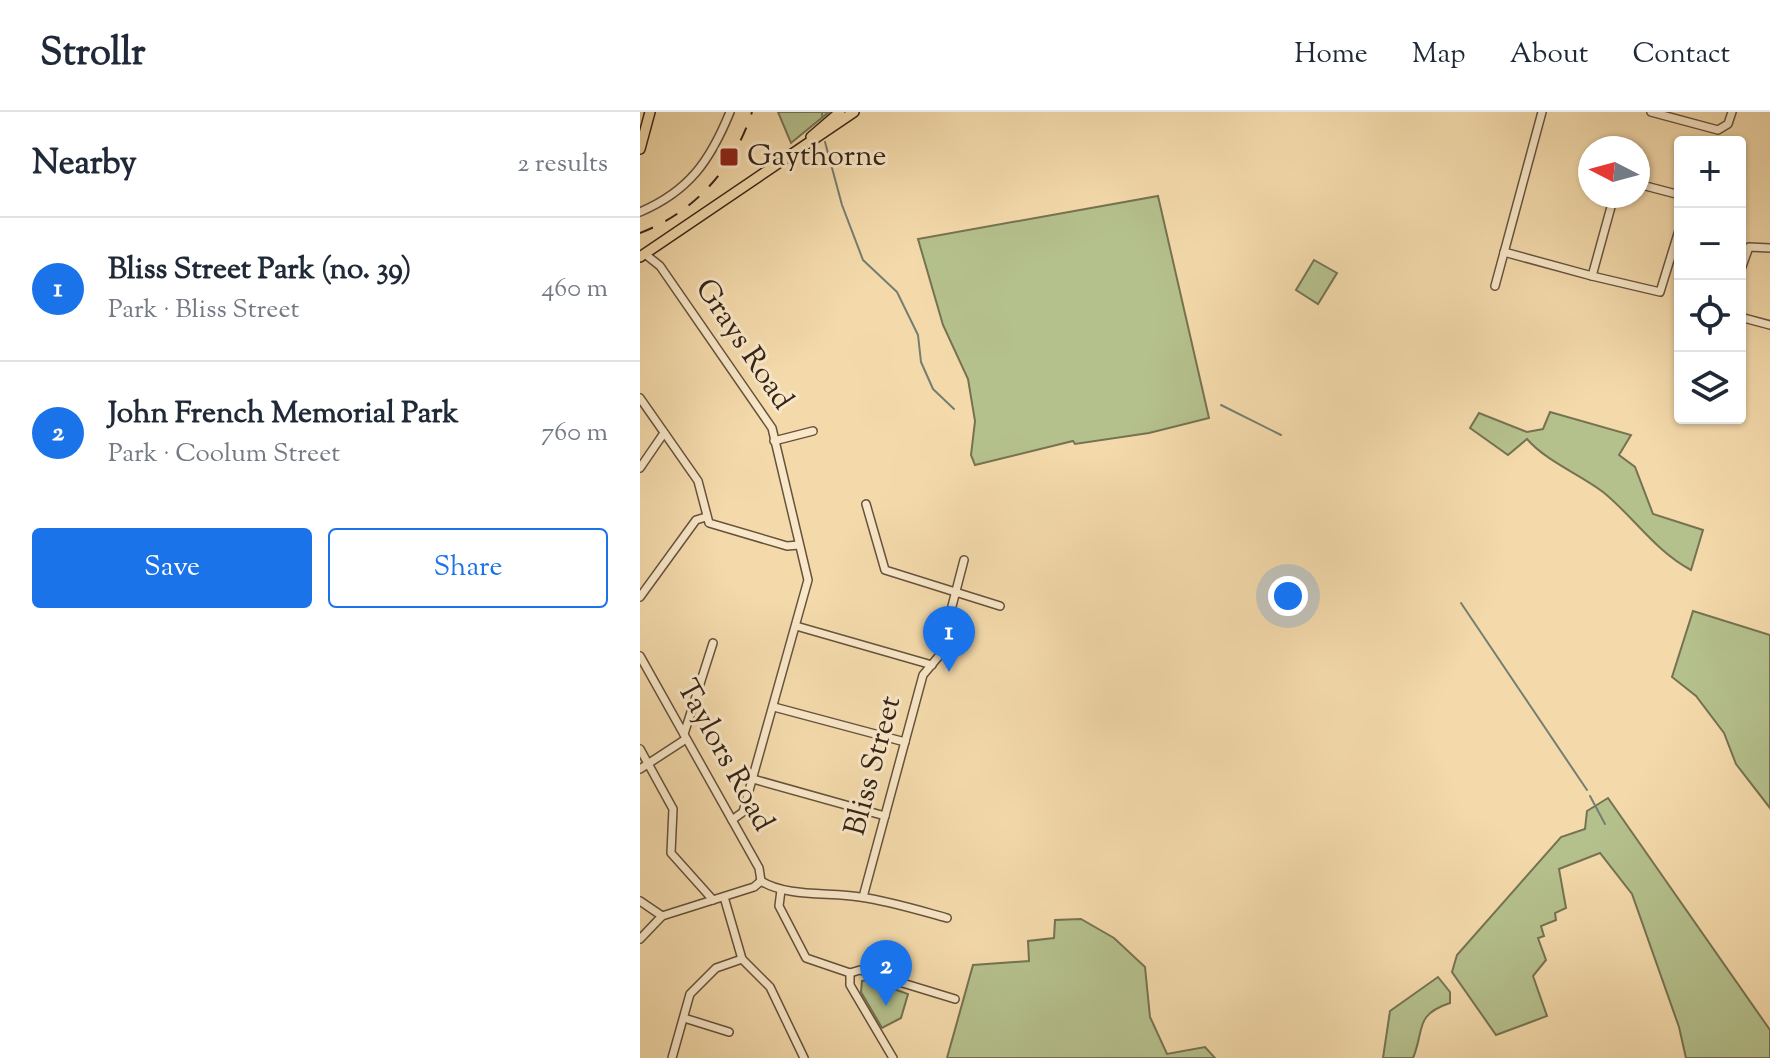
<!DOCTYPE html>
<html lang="en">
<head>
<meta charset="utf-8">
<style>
  :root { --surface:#fff; --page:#f2f2f3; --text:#1f2937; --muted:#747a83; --line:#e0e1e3; --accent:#1a73e8 }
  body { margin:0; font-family:"Sorts Mill Goudy",serif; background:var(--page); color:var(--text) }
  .controls { position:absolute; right:24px; top:24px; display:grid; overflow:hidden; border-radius:8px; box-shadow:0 2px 6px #0004 }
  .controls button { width:72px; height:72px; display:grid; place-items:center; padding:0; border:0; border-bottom:2px solid var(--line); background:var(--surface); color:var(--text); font:40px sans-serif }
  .compass { position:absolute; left:938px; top:24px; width:72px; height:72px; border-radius:50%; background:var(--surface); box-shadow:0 2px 6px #0004; rotate:276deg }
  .you { position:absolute; left:648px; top:484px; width:28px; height:28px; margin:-20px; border:6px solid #fff; border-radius:50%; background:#1a73e8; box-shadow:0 0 0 12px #1a73e833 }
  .badge { display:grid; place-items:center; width:52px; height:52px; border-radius:50%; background:var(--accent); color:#fff; font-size:26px; font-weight:700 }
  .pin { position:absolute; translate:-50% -66px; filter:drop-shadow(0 2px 4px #0008) }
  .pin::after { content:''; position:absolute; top:42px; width:28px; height:24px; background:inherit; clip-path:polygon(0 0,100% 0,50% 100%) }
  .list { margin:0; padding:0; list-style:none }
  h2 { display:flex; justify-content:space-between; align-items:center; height:104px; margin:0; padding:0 32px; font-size:34px }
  h2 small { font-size:26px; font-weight:400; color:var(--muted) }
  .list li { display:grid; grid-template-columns:52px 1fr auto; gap:24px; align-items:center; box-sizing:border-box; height:144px; padding:0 32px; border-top:2px solid var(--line) }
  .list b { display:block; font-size:30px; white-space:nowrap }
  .list p { margin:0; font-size:26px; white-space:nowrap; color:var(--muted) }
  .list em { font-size:26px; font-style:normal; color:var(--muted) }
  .actions { display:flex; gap:16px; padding:24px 32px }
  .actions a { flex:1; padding:18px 0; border:2px solid var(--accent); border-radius:8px; text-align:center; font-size:28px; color:var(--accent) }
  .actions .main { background:var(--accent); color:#fff }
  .icon { flex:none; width:44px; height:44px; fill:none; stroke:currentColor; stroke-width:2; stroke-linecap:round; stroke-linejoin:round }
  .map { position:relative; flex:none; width:1130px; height:946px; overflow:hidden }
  header { display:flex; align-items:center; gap:48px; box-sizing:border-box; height:112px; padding:0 40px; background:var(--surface); border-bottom:2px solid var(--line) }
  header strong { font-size:38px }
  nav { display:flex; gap:44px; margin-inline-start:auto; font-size:28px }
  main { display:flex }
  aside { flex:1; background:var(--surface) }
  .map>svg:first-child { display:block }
  .green { fill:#b5c18d; stroke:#767252; stroke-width:2 }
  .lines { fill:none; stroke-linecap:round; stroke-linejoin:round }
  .stream { stroke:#747e73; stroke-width:2 }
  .minor-casing { stroke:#66523d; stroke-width:10 }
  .major-casing { stroke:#362418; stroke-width:12 }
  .minor { stroke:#f8e7c8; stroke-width:7 }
  .major { stroke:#f4daab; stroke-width:9 }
  .rail { stroke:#362418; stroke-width:2; stroke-dasharray:14 14; stroke-linecap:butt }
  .poi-dot { fill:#8f2418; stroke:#f8e7c8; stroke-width:3 }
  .labels { text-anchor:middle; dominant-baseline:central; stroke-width:6; stroke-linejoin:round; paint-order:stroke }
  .poi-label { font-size:30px; fill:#362418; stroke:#f8e7c8; text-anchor:start }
  .street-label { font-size:30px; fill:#362418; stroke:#f8e7c8 }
</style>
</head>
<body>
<header>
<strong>Strollr</strong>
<nav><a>Home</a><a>Map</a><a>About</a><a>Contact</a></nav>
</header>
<main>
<aside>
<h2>Nearby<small>2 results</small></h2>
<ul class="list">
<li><span class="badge">1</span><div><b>Bliss Street Park (no. 39)</b><p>Park · Bliss Street</p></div><em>460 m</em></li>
<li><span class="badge">2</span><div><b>John French Memorial Park</b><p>Park · Coolum Street</p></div><em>760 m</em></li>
</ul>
<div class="actions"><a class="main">Save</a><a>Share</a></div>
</aside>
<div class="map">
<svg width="1130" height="946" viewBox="0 0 1130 946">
  <rect width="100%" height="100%" fill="#f4daab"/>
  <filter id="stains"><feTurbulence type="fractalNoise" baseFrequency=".0025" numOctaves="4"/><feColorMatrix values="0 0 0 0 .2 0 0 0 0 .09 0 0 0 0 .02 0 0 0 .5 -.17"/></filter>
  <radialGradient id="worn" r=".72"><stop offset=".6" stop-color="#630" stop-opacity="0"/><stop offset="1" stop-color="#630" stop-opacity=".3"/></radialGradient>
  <g class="green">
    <polygon points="138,0 189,0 151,31"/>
    <polygon points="518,84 569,306 509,321 435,332 433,329 335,353 331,343 335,309 328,267 303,213 278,127"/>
    <polygon points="674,148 697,161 678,192 656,178"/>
    <path d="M910,300L991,323L979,343L995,355L1013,402L1063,418L1051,458C1015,439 994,405 963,380C939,362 906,349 887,327L868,343L830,316L839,301L887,320L903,317Z"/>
    <polygon points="1053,499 1130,523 1130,696 1096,652 1084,621 1056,584 1032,565"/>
    <polygon points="968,686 1130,918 1130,946 1046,946 1039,915 992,782 960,741 919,757 926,796 915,801 916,808 901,814 904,824 898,826 906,848 893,864 907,904 856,923 812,860 817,843 921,725 945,717 947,699"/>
    <polygon points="441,807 474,826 505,855 510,905 527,942 565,935 575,946 307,946 333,853 389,849 388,829 414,826 415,808"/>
    <path d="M798,865L810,880V891C774,903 785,917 773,946H743L750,899Z"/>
    <polygon points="229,868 268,882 261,906 242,916 221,880 222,869"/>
  </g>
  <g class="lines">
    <g class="stream">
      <polyline points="182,0 182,4"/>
      <polyline points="185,30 202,93 223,148 257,180 278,223 281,250 293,277 314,297"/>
      <polyline points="581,293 641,323"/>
      <polyline points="821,491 947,678"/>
      <polyline points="950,684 965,712"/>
    </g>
    <g class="minor-casing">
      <g id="minor">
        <polyline points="1011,0 1078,18 1088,12 1092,0"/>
        <polyline points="998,72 1040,83"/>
        <path d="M0,100C49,79 70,49 90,0"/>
        <polyline points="864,140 952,164 974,84"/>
        <polyline points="5,142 20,154 132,316 168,468 103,700 92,708"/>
        <polyline points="1100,160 1109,135 1130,136"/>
        <polyline points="952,164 1020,180 1040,115"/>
        <polyline points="855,174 902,0"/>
        <polyline points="1100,205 1130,213"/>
        <polyline points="0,286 58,369 69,411 147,434 159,433"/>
        <polyline points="134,329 173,319"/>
        <polyline points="0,356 24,321"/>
        <polyline points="226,392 245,458 360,494"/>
        <polyline points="0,485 56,408 66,405"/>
        <polyline points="156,514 292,553"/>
        <polyline points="0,544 119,756 121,769"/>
        <polyline points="134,595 265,630"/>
        <polyline points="44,622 73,531"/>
        <polyline points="0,637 33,697 31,741 73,788"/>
        <polyline points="0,657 46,627"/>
        <polyline points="113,667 245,704"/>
        <path d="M121,769C146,785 190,780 220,785C249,789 278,798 307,806"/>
        <polyline points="141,778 139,794 166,846 210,861 220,858 315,887"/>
        <polyline points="84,785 102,847 130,875 164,946"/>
        <polyline points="223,785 283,563 299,544 324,448"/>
        <polyline points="0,789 22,804"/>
        <polyline points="0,827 22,804 114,775 121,769"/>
        <polyline points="210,861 210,873 253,946"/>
        <polyline points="44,906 89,920"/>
        <polyline points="32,946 50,882 76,856 102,847"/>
      </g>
    </g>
    <g class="major-casing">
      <g id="major">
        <polyline points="171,25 200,0"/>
        <polyline points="0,37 10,0"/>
        <polyline points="0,145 214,0"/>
      </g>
    </g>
    <use href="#minor" class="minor"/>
    <use href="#major" class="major"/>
    <path class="rail" d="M0,121C55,100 94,56 112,0"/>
  </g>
  <rect class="poi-dot" x="79" y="35" width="20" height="20" rx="4"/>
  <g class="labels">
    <g class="poi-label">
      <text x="107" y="45">Gaythorne</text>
    </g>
    <g class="street-label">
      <text transform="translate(103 233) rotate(56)">Grays Road</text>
      <text transform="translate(84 644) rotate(61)">Taylors Road</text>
      <text transform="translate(234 654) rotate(-75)">Bliss Street</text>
    </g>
  </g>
  <rect width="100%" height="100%" filter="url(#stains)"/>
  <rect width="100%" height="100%" fill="url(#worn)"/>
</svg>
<div class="controls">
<button>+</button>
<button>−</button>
<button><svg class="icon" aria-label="locate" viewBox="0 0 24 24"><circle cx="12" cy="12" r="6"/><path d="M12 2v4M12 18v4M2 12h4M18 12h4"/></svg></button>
<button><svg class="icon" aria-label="layers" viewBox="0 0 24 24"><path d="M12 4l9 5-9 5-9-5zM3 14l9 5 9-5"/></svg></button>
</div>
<svg class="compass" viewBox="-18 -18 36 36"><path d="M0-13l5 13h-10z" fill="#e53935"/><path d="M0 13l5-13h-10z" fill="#747a83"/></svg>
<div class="you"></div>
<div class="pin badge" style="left:309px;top:560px">1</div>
<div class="pin badge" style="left:246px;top:894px">2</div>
</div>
</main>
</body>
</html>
